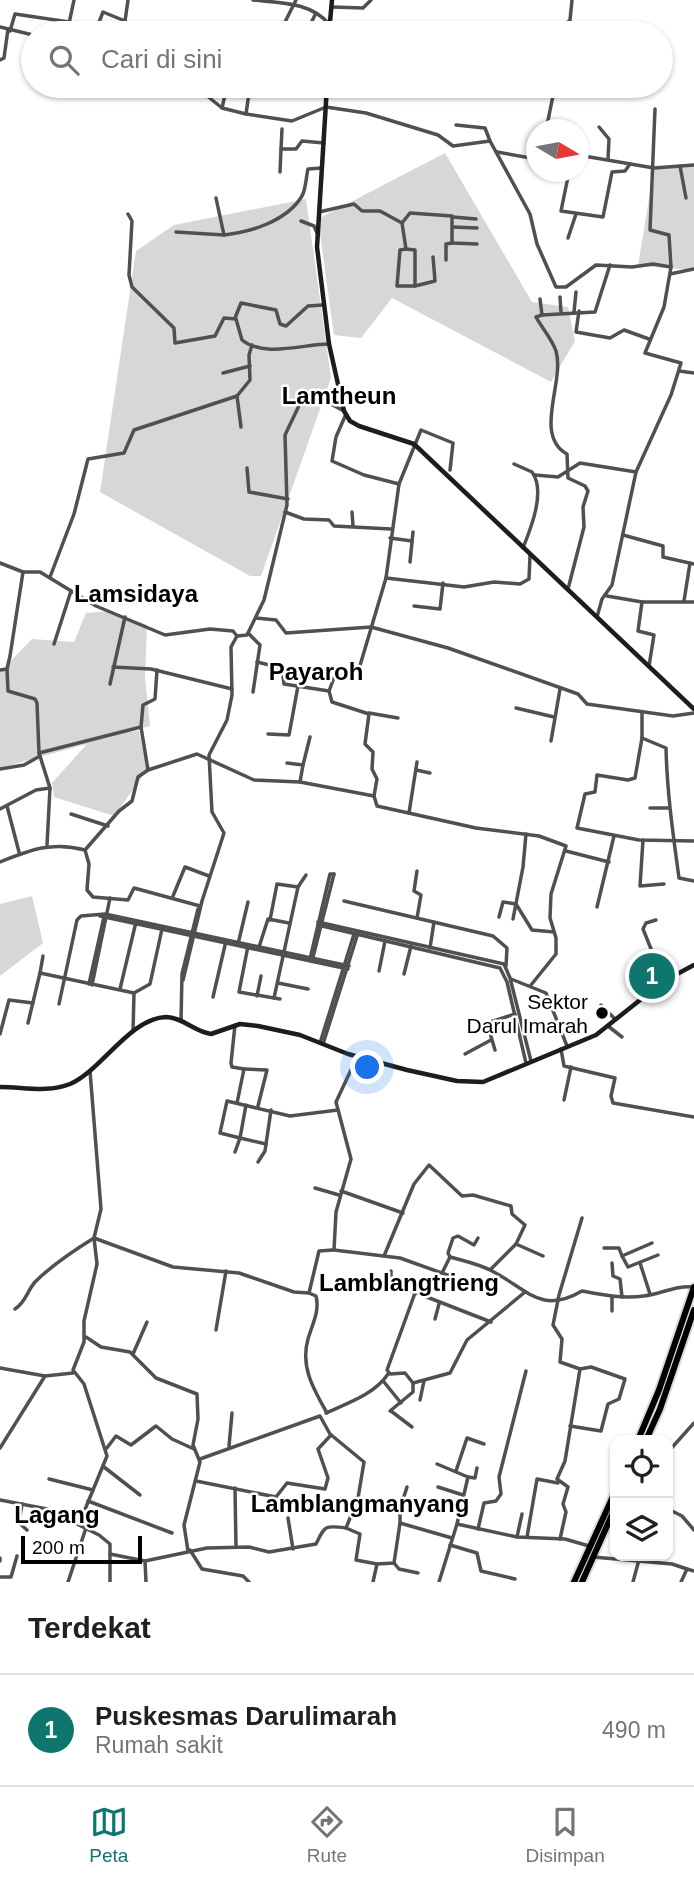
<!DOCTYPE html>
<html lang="id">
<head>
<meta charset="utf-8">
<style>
  :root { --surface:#fff; --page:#f2f2f2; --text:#202124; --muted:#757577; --line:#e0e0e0; --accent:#0f766e }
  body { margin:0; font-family:Arial,sans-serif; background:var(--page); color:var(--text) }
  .controls { position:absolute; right:21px; bottom:21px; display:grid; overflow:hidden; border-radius:14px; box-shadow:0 2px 5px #0004 }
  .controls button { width:63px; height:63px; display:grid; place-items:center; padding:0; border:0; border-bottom:2px solid var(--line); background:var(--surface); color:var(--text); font:35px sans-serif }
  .compass { position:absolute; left:526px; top:119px; width:63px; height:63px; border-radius:50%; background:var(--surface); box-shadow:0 2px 5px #0004; rotate:100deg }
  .scale { position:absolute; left:21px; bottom:18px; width:121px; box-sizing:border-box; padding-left:7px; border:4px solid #000; border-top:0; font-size:19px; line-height:24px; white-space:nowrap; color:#000; -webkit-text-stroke:5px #fff; paint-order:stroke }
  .you { position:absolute; left:368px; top:1068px; width:24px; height:24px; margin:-18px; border:5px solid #fff; border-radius:50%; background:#1a73e8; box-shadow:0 0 0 10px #1a73e833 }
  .badge { display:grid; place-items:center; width:46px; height:46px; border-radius:50%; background:var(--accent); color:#fff; font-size:23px; font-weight:700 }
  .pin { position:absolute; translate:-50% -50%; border:4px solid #fff; box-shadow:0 2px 7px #0006 }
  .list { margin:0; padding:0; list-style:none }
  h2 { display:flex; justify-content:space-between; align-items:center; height:91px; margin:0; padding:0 28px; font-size:30px }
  h2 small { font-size:23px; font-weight:400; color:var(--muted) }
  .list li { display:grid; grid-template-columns:46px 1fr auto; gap:21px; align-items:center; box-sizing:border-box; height:112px; padding:0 28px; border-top:2px solid var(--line) }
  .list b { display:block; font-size:26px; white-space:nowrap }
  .list p { margin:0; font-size:23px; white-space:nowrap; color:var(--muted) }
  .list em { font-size:23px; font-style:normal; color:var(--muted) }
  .icon { flex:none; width:38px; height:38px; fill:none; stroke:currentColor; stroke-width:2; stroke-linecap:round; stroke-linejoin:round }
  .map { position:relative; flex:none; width:694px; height:1582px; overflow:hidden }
  .search { position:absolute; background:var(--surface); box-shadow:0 2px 5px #0004; left:21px; right:21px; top:21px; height:77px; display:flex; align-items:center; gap:18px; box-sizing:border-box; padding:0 24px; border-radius:38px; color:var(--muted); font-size:26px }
  .sheet { height:203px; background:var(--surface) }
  nav { display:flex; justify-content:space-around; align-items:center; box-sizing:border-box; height:98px; border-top:2px solid var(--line); background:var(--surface); font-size:19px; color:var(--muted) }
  nav a { display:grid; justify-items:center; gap:4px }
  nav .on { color:var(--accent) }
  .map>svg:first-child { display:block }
  .green { fill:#d7d7d7 }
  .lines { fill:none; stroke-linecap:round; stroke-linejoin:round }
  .highway-casing { stroke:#dbdbdb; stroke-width:10 }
  .street { stroke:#505050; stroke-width:3.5 }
  .secondary { stroke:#1d1d1d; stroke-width:4.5 }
  .highway { stroke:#000; stroke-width:6 }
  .poi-dot { fill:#000; stroke:#fff; stroke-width:2.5 }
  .labels { text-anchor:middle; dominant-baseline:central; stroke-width:5; stroke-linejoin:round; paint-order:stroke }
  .poi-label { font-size:21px; fill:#000; stroke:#fff; text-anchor:end }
  .quarter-label { font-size:24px; font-weight:bold; fill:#000; stroke:#fff }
</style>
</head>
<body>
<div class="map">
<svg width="694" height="1582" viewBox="0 0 694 1582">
  <rect width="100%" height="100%" fill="#fff"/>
  <g class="green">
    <polygon points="445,153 532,302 568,307 575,341 551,382 392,298 361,338 334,335 318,219"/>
    <polygon points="694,167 694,270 638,266 654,168"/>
    <polygon points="306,199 331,378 261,576 250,576 100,492 136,251 174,225"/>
    <polygon points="110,611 147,625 145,678 150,726 128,732 139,731 147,770 114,816 54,797 52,783 87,744 0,768 0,672 32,639 74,642 86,613"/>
    <polygon points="32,896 43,943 0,976 0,904"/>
  </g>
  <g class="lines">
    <g class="highway-casing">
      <g id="highway">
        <polyline points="638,1440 659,1390 694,1287"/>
        <polyline points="646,1440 660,1409 694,1310"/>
        <polyline points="574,1582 615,1492"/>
        <polyline points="582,1582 615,1508"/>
      </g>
    </g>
    <g class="street">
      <polyline points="128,0 125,21 129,33"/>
      <path d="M253,0C281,3 310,2 329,24"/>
      <polyline points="332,7 363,8 371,0"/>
      <polyline points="285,22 296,0"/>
      <polyline points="69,25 89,28"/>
      <polyline points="0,27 33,35"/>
      <polyline points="10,31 15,14 69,22"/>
      <polyline points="67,33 74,0"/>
      <polyline points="104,33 96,30 103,12 125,21"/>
      <polyline points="306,33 316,13"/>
      <polyline points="557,33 570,20 572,0"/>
      <polyline points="0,60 4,58 8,29"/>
      <polyline points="195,86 222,108 246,114 292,121 326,107 366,113 438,135 453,146 490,141 530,214 537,244 556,287 566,287 596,265 632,267 653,264 671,267"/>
      <polyline points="222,108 227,86"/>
      <polyline points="246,114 250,86"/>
      <polyline points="456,125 485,128 490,141"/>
      <polyline points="599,127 609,139 608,159"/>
      <polyline points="546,130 555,86"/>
      <polyline points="281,149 282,129"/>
      <polyline points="497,152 536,159"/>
      <polyline points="578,155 654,168 694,165"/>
      <polyline points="680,166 686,198"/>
      <polyline points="280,172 281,149 296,149 302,141 324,143"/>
      <polyline points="569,172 561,211 603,217 612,172 625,171 630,164"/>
      <path d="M216,198L224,235C251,232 287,221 302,196C306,189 306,177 308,169L322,168"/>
      <polyline points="319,212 354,204 362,211 380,211 402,223 410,213 452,216 452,243 477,244"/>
      <path d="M128,214L132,221L129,275L132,287L174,328L175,343L215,336L224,318L236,319L242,340C264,358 304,344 329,344"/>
      <polyline points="453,217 476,219"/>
      <polyline points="301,221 314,226 317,233"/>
      <polyline points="402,223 406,249 415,250 415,286 435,281 433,257"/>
      <polyline points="453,227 477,228"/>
      <polyline points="176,232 224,235"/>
      <polyline points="568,238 576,214"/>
      <polyline points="406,249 400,250 397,286 415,286"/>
      <polyline points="446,260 446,244 452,243"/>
      <polyline points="670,274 694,269"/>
      <polyline points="560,297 561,313"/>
      <polyline points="540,299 542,315 595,312 610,265"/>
      <polyline points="579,311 576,332 610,338 624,330 649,339"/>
      <polyline points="574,312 576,292"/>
      <path d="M542,315L536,317C542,328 552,339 556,351C565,382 533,435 567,454L568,478L585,486L588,491L583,507L584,527L568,589"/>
      <polyline points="235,318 241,303 276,310 280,324 286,326 308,306 323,305"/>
      <polyline points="679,371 694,373"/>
      <polyline points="223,373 250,366"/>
      <polyline points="346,414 336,437 332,461 364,475 399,484"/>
      <polyline points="241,427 237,396 250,380 249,355 252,345"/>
      <path d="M514,464L532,472C546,491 531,528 523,548"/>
      <polyline points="247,468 249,492 288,499"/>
      <polyline points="450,470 453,443 421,430 399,484 386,578 464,587 494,582 520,584 529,579 530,555"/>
      <polyline points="535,475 558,477 580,463 636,472"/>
      <polyline points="285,512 304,519 329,520 334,526 391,529"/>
      <polyline points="352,512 353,526"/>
      <polyline points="623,535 663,546 663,557 694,564"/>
      <polyline points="390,538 412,541"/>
      <polyline points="410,562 413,532"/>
      <polyline points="0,563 23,572"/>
      <polyline points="50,577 74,514 88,459 124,453 134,430 237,396"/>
      <polyline points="607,596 642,602 694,602"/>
      <polyline points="684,601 690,563"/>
      <polyline points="642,602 638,631 654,635 649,666"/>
      <polyline points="414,606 440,609 443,583"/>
      <polyline points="597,617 602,599 612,585 636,472 671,395 681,363 645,353 664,307 671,267 669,235 650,230 655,109"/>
      <polyline points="256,618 276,620 286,633 371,627 448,648 578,694 587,704 673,716 694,713"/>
      <polyline points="248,633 260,645 253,692"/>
      <polyline points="54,644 71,591"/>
      <polyline points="257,662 282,668 284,684 329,691 332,702 369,714 365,744 373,752 372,769 377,779 374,796 377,806 476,828 539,836 566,846 551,894 550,918 556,938 556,954 531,985"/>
      <polyline points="113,667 151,669 232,689"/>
      <polyline points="7,669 8,691 35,699 37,703 39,753 50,788 47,845"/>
      <polyline points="0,670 7,669 10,656 23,572 40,572 96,606 165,635 210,629 233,631 237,636"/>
      <polyline points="110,684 125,617"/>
      <polyline points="329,691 335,675 356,679 386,578"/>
      <polyline points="516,708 554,717"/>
      <polyline points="642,712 642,738 635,778 628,780 597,775 595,792 585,794 577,828 639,840 694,841"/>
      <polyline points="369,713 398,718"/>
      <polyline points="141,727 148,770 197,754 254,780 300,782 303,765 287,763"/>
      <polyline points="268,734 289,735 298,686"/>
      <path d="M642,738L666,748C667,792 673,834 679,878L694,881"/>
      <polyline points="551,741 560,689"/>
      <polyline points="39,753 141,727 143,705 155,699 157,670"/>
      <polyline points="303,765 310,737"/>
      <polyline points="0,769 24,765 40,756"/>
      <polyline points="416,770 430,773"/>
      <polyline points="300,782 374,796"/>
      <polyline points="7,806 19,852"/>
      <polyline points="650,808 668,808"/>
      <polyline points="0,809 36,790 50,788"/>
      <polyline points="409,813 417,762"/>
      <polyline points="71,814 108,826"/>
      <polyline points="643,840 640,886 664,884"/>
      <polyline points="85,850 119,811 132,801 138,777 148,770"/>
      <polyline points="566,851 609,862"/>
      <path d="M0,862C30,850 52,841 85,850L89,864L87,890L93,897L128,900L134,888L200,906"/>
      <polyline points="173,896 185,867 209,876"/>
      <polyline points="344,901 493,936 507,948 506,966"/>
      <polyline points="597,907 614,836"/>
      <polyline points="100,916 348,969"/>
      <polyline points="499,917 503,902 516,904 532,930 554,932"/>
      <polyline points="417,918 421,895 414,891 417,871"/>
      <polyline points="513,919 523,867 526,834"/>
      <polyline points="270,920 277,884 298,887"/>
      <polyline points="656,920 646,923 643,929 664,981"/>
      <polyline points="318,922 504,964 510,978 531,1061"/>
      <polyline points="318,925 500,968 507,982 526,1063"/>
      <polyline points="238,944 248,902"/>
      <polyline points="248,946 239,992 280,999"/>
      <polyline points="259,947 268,919 289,923"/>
      <polyline points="430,948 434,922"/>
      <polyline points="313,957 334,874"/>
      <polyline points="310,959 330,874 334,874"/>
      <polyline points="379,971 385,941"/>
      <polyline points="40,973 43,956"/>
      <polyline points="404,974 411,946"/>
      <polyline points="511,979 546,993 567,1046"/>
      <polyline points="183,980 202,901 224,833 212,812 209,755 227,720 232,695 231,647 237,636 247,635 264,600 287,505 285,435 306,391 344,411"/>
      <polyline points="278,983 308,989"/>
      <polyline points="89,984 104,917"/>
      <polyline points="92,985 110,898"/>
      <polyline points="120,989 136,922"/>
      <polyline points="134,993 150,984 162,929"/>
      <polyline points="257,996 261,976"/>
      <polyline points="213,997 226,941"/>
      <polyline points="274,998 298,887 306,875"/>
      <polyline points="59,1004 77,920 81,916 105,914 349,966"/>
      <polyline points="601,1005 615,1019"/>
      <polyline points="181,1021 182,974 198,909"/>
      <polyline points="28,1023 40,973 134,993 133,1032"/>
      <polyline points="235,1025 231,1063 232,1067 244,1069 237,1103"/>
      <polyline points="608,1026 622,1037"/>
      <polyline points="0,1034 9,1000 33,1003"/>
      <polyline points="320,1043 355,931"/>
      <polyline points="323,1044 358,933"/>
      <polyline points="561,1049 564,1066 615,1078 611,1096 613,1103 694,1117"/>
      <polyline points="495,1050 487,1023 515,1014"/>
      <polyline points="465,1054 491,1040"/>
      <polyline points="357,1057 336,1102 351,1159 336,1212 334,1250 400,1258 453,1277"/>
      <polyline points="244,1069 267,1070 258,1106"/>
      <polyline points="564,1100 571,1067"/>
      <polyline points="246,1105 240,1138 220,1133 227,1101 290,1116 338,1110"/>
      <polyline points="235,1152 240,1138 266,1144"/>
      <polyline points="258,1162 265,1151 271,1110"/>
      <polyline points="315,1188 339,1195"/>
      <polyline points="341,1191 403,1213"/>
      <polyline points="604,1248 619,1248 622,1256 652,1243"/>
      <polyline points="384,1256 414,1184 429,1165 462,1196 473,1195 511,1206 512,1214 525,1225 516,1244"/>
      <polyline points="622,1256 628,1267 658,1255"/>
      <polyline points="450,1257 448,1253 453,1238 458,1236 474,1245 478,1238"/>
      <polyline points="612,1263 613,1276 620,1279 622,1297"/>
      <polyline points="640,1263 650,1294"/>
      <polyline points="491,1269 516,1244 543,1256"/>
      <polyline points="391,1271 391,1283 491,1322"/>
      <path d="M442,1273L450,1257C464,1261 479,1264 492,1271C527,1289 541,1315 582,1291C603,1295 622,1299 644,1296C661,1294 676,1285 694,1287"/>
      <polyline points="415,1293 387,1370 390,1374 405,1373 413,1383 450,1373 467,1340 525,1292"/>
      <path d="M15,1309C26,1302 27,1291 35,1282C53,1264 73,1251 94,1238L173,1267L239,1273L294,1292L309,1293"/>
      <polyline points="612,1311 612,1297"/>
      <polyline points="435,1319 439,1304"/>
      <polyline points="216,1330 226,1271"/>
      <polyline points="86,1337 101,1347 130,1352 156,1378 197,1394 198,1419 193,1445 200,1462 184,1525 188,1551"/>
      <polyline points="133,1354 147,1322"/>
      <polyline points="0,1368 45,1376 73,1373"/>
      <polyline points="384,1382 401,1403"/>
      <polyline points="420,1400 424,1381"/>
      <polyline points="390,1411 413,1392 413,1383"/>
      <polyline points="391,1411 412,1427"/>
      <path d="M326,1413C348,1403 375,1394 388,1374"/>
      <path d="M327,1413C314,1390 300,1367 308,1339C312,1325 320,1311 316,1296L309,1293L319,1251L333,1250"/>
      <polyline points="570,1426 601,1431 608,1404 619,1399 625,1379 591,1367 580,1369"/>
      <polyline points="229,1446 232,1413"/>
      <polyline points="0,1448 45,1376"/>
      <polyline points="106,1449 116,1436 131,1445 156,1426 172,1439 194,1449"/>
      <polyline points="668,1452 694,1423"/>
      <polyline points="200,1459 320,1416 330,1434 364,1462 358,1498"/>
      <polyline points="437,1464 468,1477"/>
      <polyline points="104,1467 140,1495"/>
      <polyline points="456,1471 467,1438 484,1444"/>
      <polyline points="49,1479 93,1490"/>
      <polyline points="196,1481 276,1497 287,1483 325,1489 328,1478 318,1449 331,1435"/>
      <polyline points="438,1487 463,1495"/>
      <polyline points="235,1488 236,1547"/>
      <polyline points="0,1500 47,1509 99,1535 110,1544 110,1554 145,1561 146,1582"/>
      <polyline points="88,1501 172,1533"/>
      <polyline points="22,1504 19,1523 27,1530"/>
      <polyline points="400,1509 407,1487"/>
      <polyline points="668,1509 682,1516 694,1530"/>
      <polyline points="288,1518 293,1549"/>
      <polyline points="79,1524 107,1456 84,1384 73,1370 84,1342 84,1321 97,1264 94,1238 101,1209 90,1071"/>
      <polyline points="457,1524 468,1477 475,1478 477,1468"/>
      <polyline points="478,1529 484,1503 496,1501 501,1494 499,1477 526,1371"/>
      <polyline points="517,1537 522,1514"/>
      <polyline points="527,1537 537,1479 558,1483"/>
      <polyline points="560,1539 566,1512 563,1504 568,1487 557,1479 565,1461 580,1369 560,1362 562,1339 553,1325 559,1295 582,1218"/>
      <polyline points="450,1545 477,1553 481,1571 515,1579"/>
      <polyline points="190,1550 202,1569 243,1576 249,1582"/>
      <polyline points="110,1554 110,1582"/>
      <polyline points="593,1557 672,1564 687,1569"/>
      <polyline points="0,1558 0,1561"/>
      <path d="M145,1561L207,1548L249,1547L269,1552L316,1544C325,1526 324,1525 346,1528"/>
      <polyline points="394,1563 399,1569 418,1573"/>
      <polyline points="377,1564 356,1560 360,1534 346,1528 358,1498 400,1509 400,1523"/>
      <polyline points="0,1577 11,1577 17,1556"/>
      <polyline points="68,1582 86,1528"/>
      <polyline points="373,1582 377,1564 394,1563 400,1523 452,1538"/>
      <polyline points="439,1582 457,1524 517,1537 565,1539 589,1546"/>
      <polyline points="633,1582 640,1556"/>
      <polyline points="681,1582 687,1569 694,1571"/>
    </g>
    <g class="secondary">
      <polyline points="329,33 332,0"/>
      <polyline points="327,86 317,247 329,344 344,411 350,421 359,426 414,444 694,709"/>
      <path d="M0,1087C24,1087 47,1093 70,1084C101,1071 130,1018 166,1017C182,1017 195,1032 211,1034L240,1024L258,1026L300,1035L348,1054L407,1070L457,1081L483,1082L596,1035L664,981L694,965"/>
    </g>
    <use href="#highway" class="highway"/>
  </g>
  <circle class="poi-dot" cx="602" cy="1013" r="7"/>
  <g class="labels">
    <g class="poi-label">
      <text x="588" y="1001">Sektor<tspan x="588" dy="24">Darul Imarah</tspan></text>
    </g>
    <g class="quarter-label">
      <text x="339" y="395">Lamtheun</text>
      <text x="136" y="593">Lamsidaya</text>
      <text x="316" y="671">Payaroh</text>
      <text x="409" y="1282">Lamblangtrieng</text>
      <text x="360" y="1503">Lamblangmanyang</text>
      <text x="57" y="1514">Lagang</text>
    </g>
  </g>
</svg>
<div class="controls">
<button><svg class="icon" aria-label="locate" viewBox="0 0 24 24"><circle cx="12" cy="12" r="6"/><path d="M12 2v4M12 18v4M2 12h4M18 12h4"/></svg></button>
<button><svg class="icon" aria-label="layers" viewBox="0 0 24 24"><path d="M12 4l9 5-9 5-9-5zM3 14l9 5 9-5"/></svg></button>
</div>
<svg class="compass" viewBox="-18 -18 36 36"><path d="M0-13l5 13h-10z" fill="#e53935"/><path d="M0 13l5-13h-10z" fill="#757577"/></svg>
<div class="scale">200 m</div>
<div class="you"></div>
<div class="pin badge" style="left:652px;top:976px">1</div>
<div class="search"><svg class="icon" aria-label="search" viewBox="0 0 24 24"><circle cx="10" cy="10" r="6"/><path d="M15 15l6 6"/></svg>Cari di sini</div>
</div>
<section class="sheet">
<h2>Terdekat<small></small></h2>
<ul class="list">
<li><span class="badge">1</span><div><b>Puskesmas Darulimarah</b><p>Rumah sakit</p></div><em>490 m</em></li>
</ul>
</section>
<nav>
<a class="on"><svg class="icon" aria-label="map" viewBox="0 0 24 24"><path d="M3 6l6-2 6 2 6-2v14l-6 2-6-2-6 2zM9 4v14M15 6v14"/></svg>Peta</a>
<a><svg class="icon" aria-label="directions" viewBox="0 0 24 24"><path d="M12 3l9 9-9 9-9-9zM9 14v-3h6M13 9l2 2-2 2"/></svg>Rute</a>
<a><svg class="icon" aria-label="saved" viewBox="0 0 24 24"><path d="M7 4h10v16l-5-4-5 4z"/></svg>Disimpan</a>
</nav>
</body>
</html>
